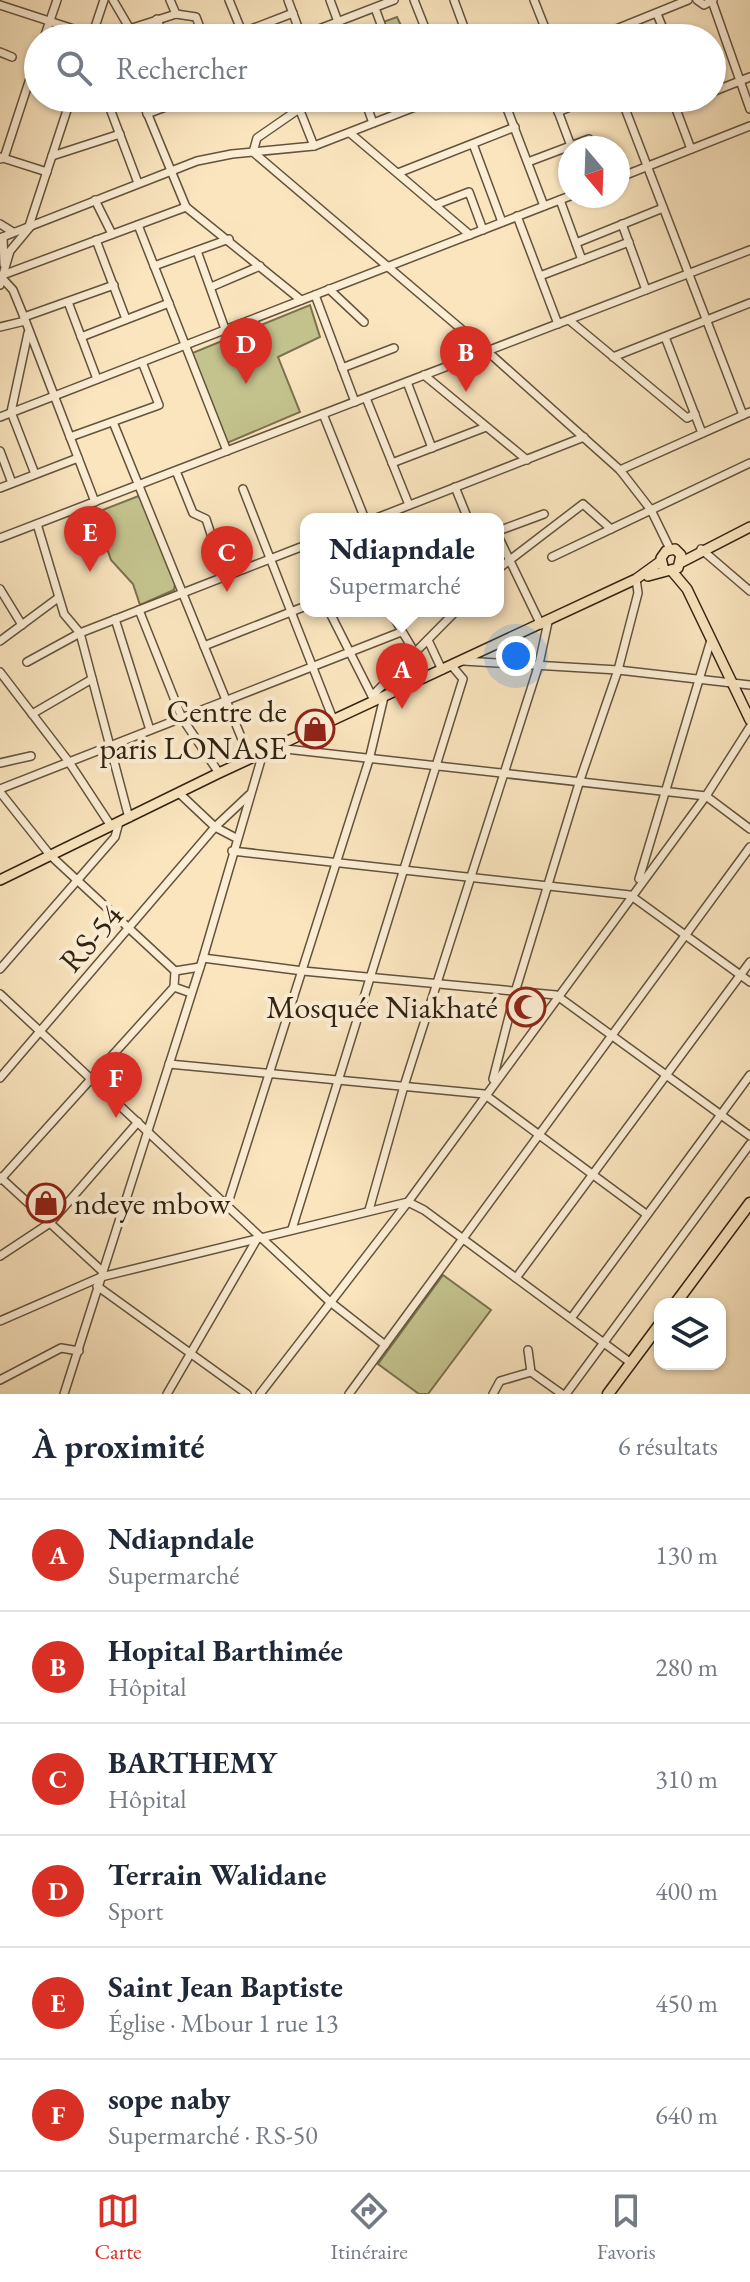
<!DOCTYPE html>
<html lang="fr">
<head>
<meta charset="utf-8">
<style>
  :root { --surface:#fff; --page:#f2f2f3; --text:#1f2937; --muted:#747a83; --line:#e0e1e3; --accent:#d93025 }
  body { margin:0; font-family:"EB Garamond",serif; background:var(--page); color:var(--text) }
  .controls { position:absolute; right:24px; bottom:24px; display:grid; overflow:hidden; border-radius:16px; box-shadow:0 2px 6px #0004 }
  .controls button { width:72px; height:72px; display:grid; place-items:center; padding:0; border:0; border-bottom:2px solid var(--line); background:var(--surface); color:var(--text); font:40px sans-serif }
  .compass { position:absolute; left:558px; top:136px; width:72px; height:72px; border-radius:50%; background:var(--surface); box-shadow:0 2px 6px #0004; rotate:161deg }
  .you { position:absolute; left:516px; top:656px; width:28px; height:28px; margin:-20px; border:6px solid #fff; border-radius:50%; background:#1a73e8; box-shadow:0 0 0 12px #1a73e833 }
  .badge { display:grid; place-items:center; width:52px; height:52px; border-radius:50%; background:var(--accent); color:#fff; font-size:26px; font-weight:700 }
  .pin { position:absolute; translate:-50% -66px; filter:drop-shadow(0 2px 4px #0008) }
  .pin::after { content:''; position:absolute; top:42px; width:28px; height:24px; background:inherit; clip-path:polygon(0 0,100% 0,50% 100%) }
  .popup { position:absolute; left:300px; top:513px; width:204px; height:104px; box-sizing:border-box; display:grid; place-content:center; border-radius:16px; background:var(--surface); filter:drop-shadow(0 2px 6px #0005); font-size:26px; white-space:nowrap; color:var(--muted) }
  .popup b { font-size:30px; color:var(--text) }
  .popup::after { content:''; position:absolute; left:50%; top:100%; margin-left:-16px; border:16px solid transparent; border-top-color:var(--surface) }
  .list { margin:0; padding:0; list-style:none }
  h2 { display:flex; justify-content:space-between; align-items:center; height:104px; margin:0; padding:0 32px; font-size:34px }
  h2 small { font-size:26px; font-weight:400; color:var(--muted) }
  .list li { display:grid; grid-template-columns:52px 1fr auto; gap:24px; align-items:center; box-sizing:border-box; height:112px; padding:0 32px; border-top:2px solid var(--line) }
  .list b { display:block; font-size:30px; white-space:nowrap }
  .list p { margin:0; font-size:26px; white-space:nowrap; color:var(--muted) }
  .list em { font-size:26px; font-style:normal; color:var(--muted) }
  .icon { flex:none; width:44px; height:44px; fill:none; stroke:currentColor; stroke-width:2; stroke-linecap:round; stroke-linejoin:round }
  .map { position:relative; flex:none; width:750px; height:1394px; overflow:hidden }
  .search { position:absolute; background:var(--surface); box-shadow:0 2px 6px #0004; left:24px; right:24px; top:24px; height:88px; display:flex; align-items:center; gap:20px; box-sizing:border-box; padding:0 28px; border-radius:44px; color:var(--muted); font-size:30px }
  .sheet { height:776px; background:var(--surface) }
  nav { display:flex; justify-content:space-around; align-items:center; box-sizing:border-box; height:112px; border-top:2px solid var(--line); background:var(--surface); font-size:22px; color:var(--muted) }
  nav a { display:grid; justify-items:center; gap:4px }
  nav .on { color:var(--accent) }
  .map>svg:first-child { display:block }
  .green { fill:#c4c38e; stroke:#7a7250; stroke-width:2 }
  .lines { fill:none; stroke-linecap:round; stroke-linejoin:round }
  .minor-casing { stroke:#63533c; stroke-width:10 }
  .major-casing { stroke:#312211; stroke-width:12 }
  .highway-casing { stroke:#312211; stroke-width:13 }
  .minor { stroke:#fceed5; stroke-width:7 }
  .major { stroke:#fae5bf; stroke-width:9 }
  .highway { stroke:#fae5bf; stroke-width:10 }
  .labels { text-anchor:middle; dominant-baseline:central; stroke-width:8; stroke-linejoin:round; paint-order:stroke }
  .poi-label { font-size:32px; fill:#312211; stroke:#fceed5; text-anchor:end }
  .street-label { font-size:32px; fill:#312211; stroke:#fceed5 }
</style>
</head>
<body>
<div class="map">
<svg width="750" height="1394" viewBox="0 0 750 1394">
  <rect width="100%" height="100%" fill="#fae5bf"/>
  <filter id="stains"><feTurbulence type="fractalNoise" baseFrequency=".0025" numOctaves="4"/><feColorMatrix values="0 0 0 0 .2 0 0 0 0 .09 0 0 0 0 .02 0 0 0 .5 -.17"/></filter>
  <radialGradient id="worn" r=".72"><stop offset=".6" stop-color="#630" stop-opacity="0"/><stop offset="1" stop-color="#630" stop-opacity=".3"/></radialGradient>
  <g class="green">
    <polygon points="397,17 404,32 391,38 383,22"/>
    <polygon points="310,305 320,337 278,357 300,412 227,443 190,354"/>
    <polygon points="141,495 175,584 174,590 140,605 133,584 111,560 95,513"/>
    <polygon points="443,1275 491,1310 428,1394 419,1394 378,1364"/>
  </g>
  <g class="lines">
    <g class="minor-casing">
      <g id="minor">
        <polyline points="113,0 130,29"/>
        <polyline points="170,0 176,14"/>
        <polyline points="229,0 242,32"/>
        <polyline points="288,0 302,38"/>
        <polyline points="330,0 344,38"/>
        <polyline points="414,0 429,38"/>
        <polyline points="454,0 465,30 478,38"/>
        <polyline points="534,0 549,38"/>
        <polyline points="697,0 704,5 713,0"/>
        <polyline points="712,1 750,109"/>
        <polyline points="0,5 92,35"/>
        <polyline points="375,8 386,38"/>
        <polyline points="657,14 667,38"/>
        <polyline points="157,19 164,38"/>
        <polyline points="92,36 104,0"/>
        <polyline points="301,36 394,0"/>
        <polyline points="44,38 57,0"/>
        <polyline points="101,38 176,14 196,17 204,38"/>
        <polyline points="228,38 293,13"/>
        <polyline points="364,38 383,31"/>
        <polyline points="594,38 688,0"/>
        <polyline points="0,52 12,57"/>
        <polyline points="712,92 750,77"/>
        <polyline points="106,98 138,183"/>
        <polyline points="141,98 186,207"/>
        <polyline points="295,98 314,146"/>
        <polyline points="364,98 373,123"/>
        <polyline points="503,98 544,206"/>
        <polyline points="553,98 571,146"/>
        <polyline points="621,98 743,415"/>
        <polyline points="299,109 257,138 253,152 487,351 620,470 651,510 670,549"/>
        <polyline points="558,112 592,98"/>
        <polyline points="147,114 189,98"/>
        <polyline points="350,133 470,235"/>
        <polyline points="473,144 502,222"/>
        <polyline points="691,149 676,109 697,98"/>
        <polyline points="52,156 120,134"/>
        <polyline points="0,157 47,172"/>
        <polyline points="0,159 4,158 38,54"/>
        <polyline points="528,162 589,139 592,148"/>
        <polyline points="398,173 515,127"/>
        <polyline points="618,178 750,126"/>
        <polyline points="95,200 112,234"/>
        <polyline points="560,200 582,260"/>
        <polyline points="435,205 469,192 483,230"/>
        <polyline points="517,216 558,324"/>
        <polyline points="0,224 13,232"/>
        <polyline points="622,224 646,290"/>
        <polyline points="138,225 227,451"/>
        <polyline points="29,226 71,98"/>
        <polyline points="3,237 4,264"/>
        <polyline points="0,238 197,161 232,154 314,146 438,98"/>
        <polyline points="96,240 126,319"/>
        <polyline points="576,243 663,208"/>
        <polyline points="197,251 225,329"/>
        <polyline points="154,266 229,239"/>
        <polyline points="0,276 186,207 301,300"/>
        <polyline points="540,276 629,242"/>
        <polyline points="2,278 13,290 24,317 95,502"/>
        <polyline points="0,285 10,251 30,227"/>
        <polyline points="211,287 260,266"/>
        <polyline points="329,289 364,322"/>
        <polyline points="315,295 355,402"/>
        <polyline points="68,302 97,379"/>
        <polyline points="24,317 114,285"/>
        <polyline points="569,320 687,418 695,414"/>
        <polyline points="0,327 25,321"/>
        <polyline points="28,333 11,412 35,474"/>
        <polyline points="81,337 169,303"/>
        <polyline points="665,337 702,433"/>
        <polyline points="613,357 750,303"/>
        <polyline points="342,368 394,348"/>
        <polyline points="424,375 527,460"/>
        <polyline points="407,382 432,448"/>
        <polyline points="366,398 409,505"/>
        <polyline points="323,414 365,519"/>
        <polyline points="0,417 570,196"/>
        <polyline points="113,422 250,759"/>
        <polyline points="70,437 159,405 142,362"/>
        <polyline points="0,451 12,483"/>
        <polyline points="392,463 486,427"/>
        <polyline points="620,470 750,412"/>
        <polyline points="176,471 193,513 206,519 225,577"/>
        <polyline points="455,487 468,519"/>
        <polyline points="0,488 78,458"/>
        <polyline points="243,489 333,719"/>
        <polyline points="374,519 584,437"/>
        <polyline points="37,524 64,614 80,633 129,818"/>
        <polyline points="498,531 544,514"/>
        <polyline points="498,536 541,625"/>
        <polyline points="0,538 750,250"/>
        <polyline points="701,549 750,591"/>
        <polyline points="552,557 750,463"/>
        <polyline points="498,569 583,504 611,529"/>
        <polyline points="0,589 22,625"/>
        <polyline points="139,610 182,718 219,773"/>
        <polyline points="329,611 374,700"/>
        <polyline points="390,611 415,653"/>
        <polyline points="115,619 150,730"/>
        <polyline points="428,640 442,670"/>
        <polyline points="0,641 58,598"/>
        <polyline points="204,646 306,606"/>
        <polyline points="463,661 618,670 750,685"/>
        <polyline points="27,662 80,633 306,545"/>
        <polyline points="0,672 69,762 111,826"/>
        <polyline points="372,696 456,611"/>
        <polyline points="32,714 92,679"/>
        <polyline points="277,748 706,796 750,829"/>
        <polyline points="0,763 31,756"/>
        <polyline points="0,789 401,632"/>
        <polyline points="0,792 50,855 175,971 174,987 191,993"/>
        <polyline points="179,793 215,827 236,838"/>
        <polyline points="232,851 630,895 750,982"/>
        <polyline points="639,879 711,640"/>
        <polyline points="203,958 303,971 556,995 750,1136"/>
        <polyline points="0,969 115,837 119,822"/>
        <polyline points="175,971 200,967"/>
        <polyline points="0,994 329,1301 385,1345"/>
        <polyline points="169,1064 484,1094 646,1214"/>
        <polyline points="0,1078 215,827 249,795"/>
        <polyline points="493,1079 516,989 580,780 618,670 638,593 636,579"/>
        <polyline points="0,1177 102,1271"/>
        <polyline points="0,1180 174,987"/>
        <polyline points="227,1206 369,760 384,697"/>
        <polyline points="369,1210 404,1086 539,664 548,622"/>
        <polyline points="292,1229 463,679 452,666"/>
        <polyline points="0,1256 50,1223 138,1122"/>
        <polyline points="516,1278 750,962"/>
        <polyline points="97,1286 247,1394"/>
        <polyline points="572,1317 750,1075"/>
        <polyline points="0,1321 101,1277 408,1202 424,1210 631,1363"/>
        <polyline points="528,1350 531,1372 562,1394"/>
        <polyline points="0,1380 61,1348 79,1351"/>
        <polyline points="64,1394 203,958 263,753"/>
        <polyline points="167,1394 257,1239"/>
        <polyline points="260,1394 408,1202 706,796 750,727"/>
        <polyline points="349,1394 750,847"/>
        <polyline points="493,1394 500,1381 531,1372"/>
        <polyline points="566,1394 750,1144"/>
      </g>
    </g>
    <g class="major-casing">
      <g id="major">
        <polyline points="682,562 750,527"/>
        <polyline points="671,570 687,589 750,720"/>
        <polyline points="648,576 678,568 681,555 675,549 666,551 661,558 663,566"/>
        <polyline points="0,880 219,773 636,579 661,561"/>
      </g>
    </g>
    <g class="highway-casing">
      <g id="highway">
        <polyline points="675,1304 750,1203"/>
        <polyline points="608,1394 660,1324"/>
      </g>
    </g>
    <use href="#minor" class="minor"/>
    <use href="#major" class="major"/>
    <use href="#highway" class="highway"/>
  </g>
  <defs>
    <g id="shop-ring" transform="scale(2)"><circle r="9.5" fill="#fceed5" stroke="#8f2418" stroke-width="1.5"/><path d="M-5-2.5h2.3a2.7 3.5 0 0 1 5.4 0H5L5.5 6h-11ZM-1.5-2.5h3a1.5 2.3 0 0 0-3 0Z" fill="#8f2418"/></g>
    <g id="mosque-ring" transform="scale(2)"><circle r="9.5" fill="#fceed5" stroke="#8f2418" stroke-width="1.5"/><path d="M3.5-4.9A6 6 0 1 0 3.5 4.9A5 5 0 1 1 3.5-4.9Z" fill="#8f2418"/></g>
  </defs>
  <g fill-rule="evenodd">
    <use href="#shop-ring" x="315" y="729"/>
    <use href="#mosque-ring" x="526" y="1007"/>
    <use href="#shop-ring" x="46" y="1203"/>
  </g>
  <g class="labels">
    <g class="poi-label">
      <text x="287" y="711">Centre de<tspan x="287" dy="37">paris LONASE</tspan></text>
      <text x="498" y="1007">Mosquée Niakhaté</text>
      <text x="74" y="1203" text-anchor="start">ndeye mbow</text>
    </g>
    <g class="street-label">
      <text transform="translate(91 938) rotate(-49)">RS-54</text>
    </g>
  </g>
  <rect width="100%" height="100%" filter="url(#stains)"/>
  <rect width="100%" height="100%" fill="url(#worn)"/>
</svg>
<div class="controls">
<button><svg class="icon" aria-label="layers" viewBox="0 0 24 24"><path d="M12 4l9 5-9 5-9-5zM3 14l9 5 9-5"/></svg></button>
</div>
<svg class="compass" viewBox="-18 -18 36 36"><path d="M0-13l5 13h-10z" fill="#e53935"/><path d="M0 13l5-13h-10z" fill="#747a83"/></svg>
<div class="you"></div>
<div class="pin badge" style="left:402px;top:709px">A</div>
<div class="popup"><b>Ndiapndale</b>Supermarché</div>
<div class="pin badge" style="left:466px;top:392px">B</div>
<div class="pin badge" style="left:227px;top:592px">C</div>
<div class="pin badge" style="left:246px;top:384px">D</div>
<div class="pin badge" style="left:90px;top:572px">E</div>
<div class="pin badge" style="left:116px;top:1118px">F</div>
<div class="search"><svg class="icon" aria-label="search" viewBox="0 0 24 24"><circle cx="10" cy="10" r="6"/><path d="M15 15l6 6"/></svg>Rechercher</div>
</div>
<section class="sheet">
<h2>À proximité<small>6 résultats</small></h2>
<ul class="list">
<li><span class="badge">A</span><div><b>Ndiapndale</b><p>Supermarché</p></div><em>130 m</em></li>
<li><span class="badge">B</span><div><b>Hopital Barthimée</b><p>Hôpital</p></div><em>280 m</em></li>
<li><span class="badge">C</span><div><b>BARTHEMY</b><p>Hôpital</p></div><em>310 m</em></li>
<li><span class="badge">D</span><div><b>Terrain Walidane</b><p>Sport</p></div><em>400 m</em></li>
<li><span class="badge">E</span><div><b>Saint Jean Baptiste</b><p>Église · Mbour 1 rue 13</p></div><em>450 m</em></li>
<li><span class="badge">F</span><div><b>sope naby</b><p>Supermarché · RS-50</p></div><em>640 m</em></li>
</ul>
</section>
<nav>
<a class="on"><svg class="icon" aria-label="map" viewBox="0 0 24 24"><path d="M3 6l6-2 6 2 6-2v14l-6 2-6-2-6 2zM9 4v14M15 6v14"/></svg>Carte</a>
<a><svg class="icon" aria-label="directions" viewBox="0 0 24 24"><path d="M12 3l9 9-9 9-9-9zM9 14v-3h6M13 9l2 2-2 2"/></svg>Itinéraire</a>
<a><svg class="icon" aria-label="saved" viewBox="0 0 24 24"><path d="M7 4h10v16l-5-4-5 4z"/></svg>Favoris</a>
</nav>
</body>
</html>
